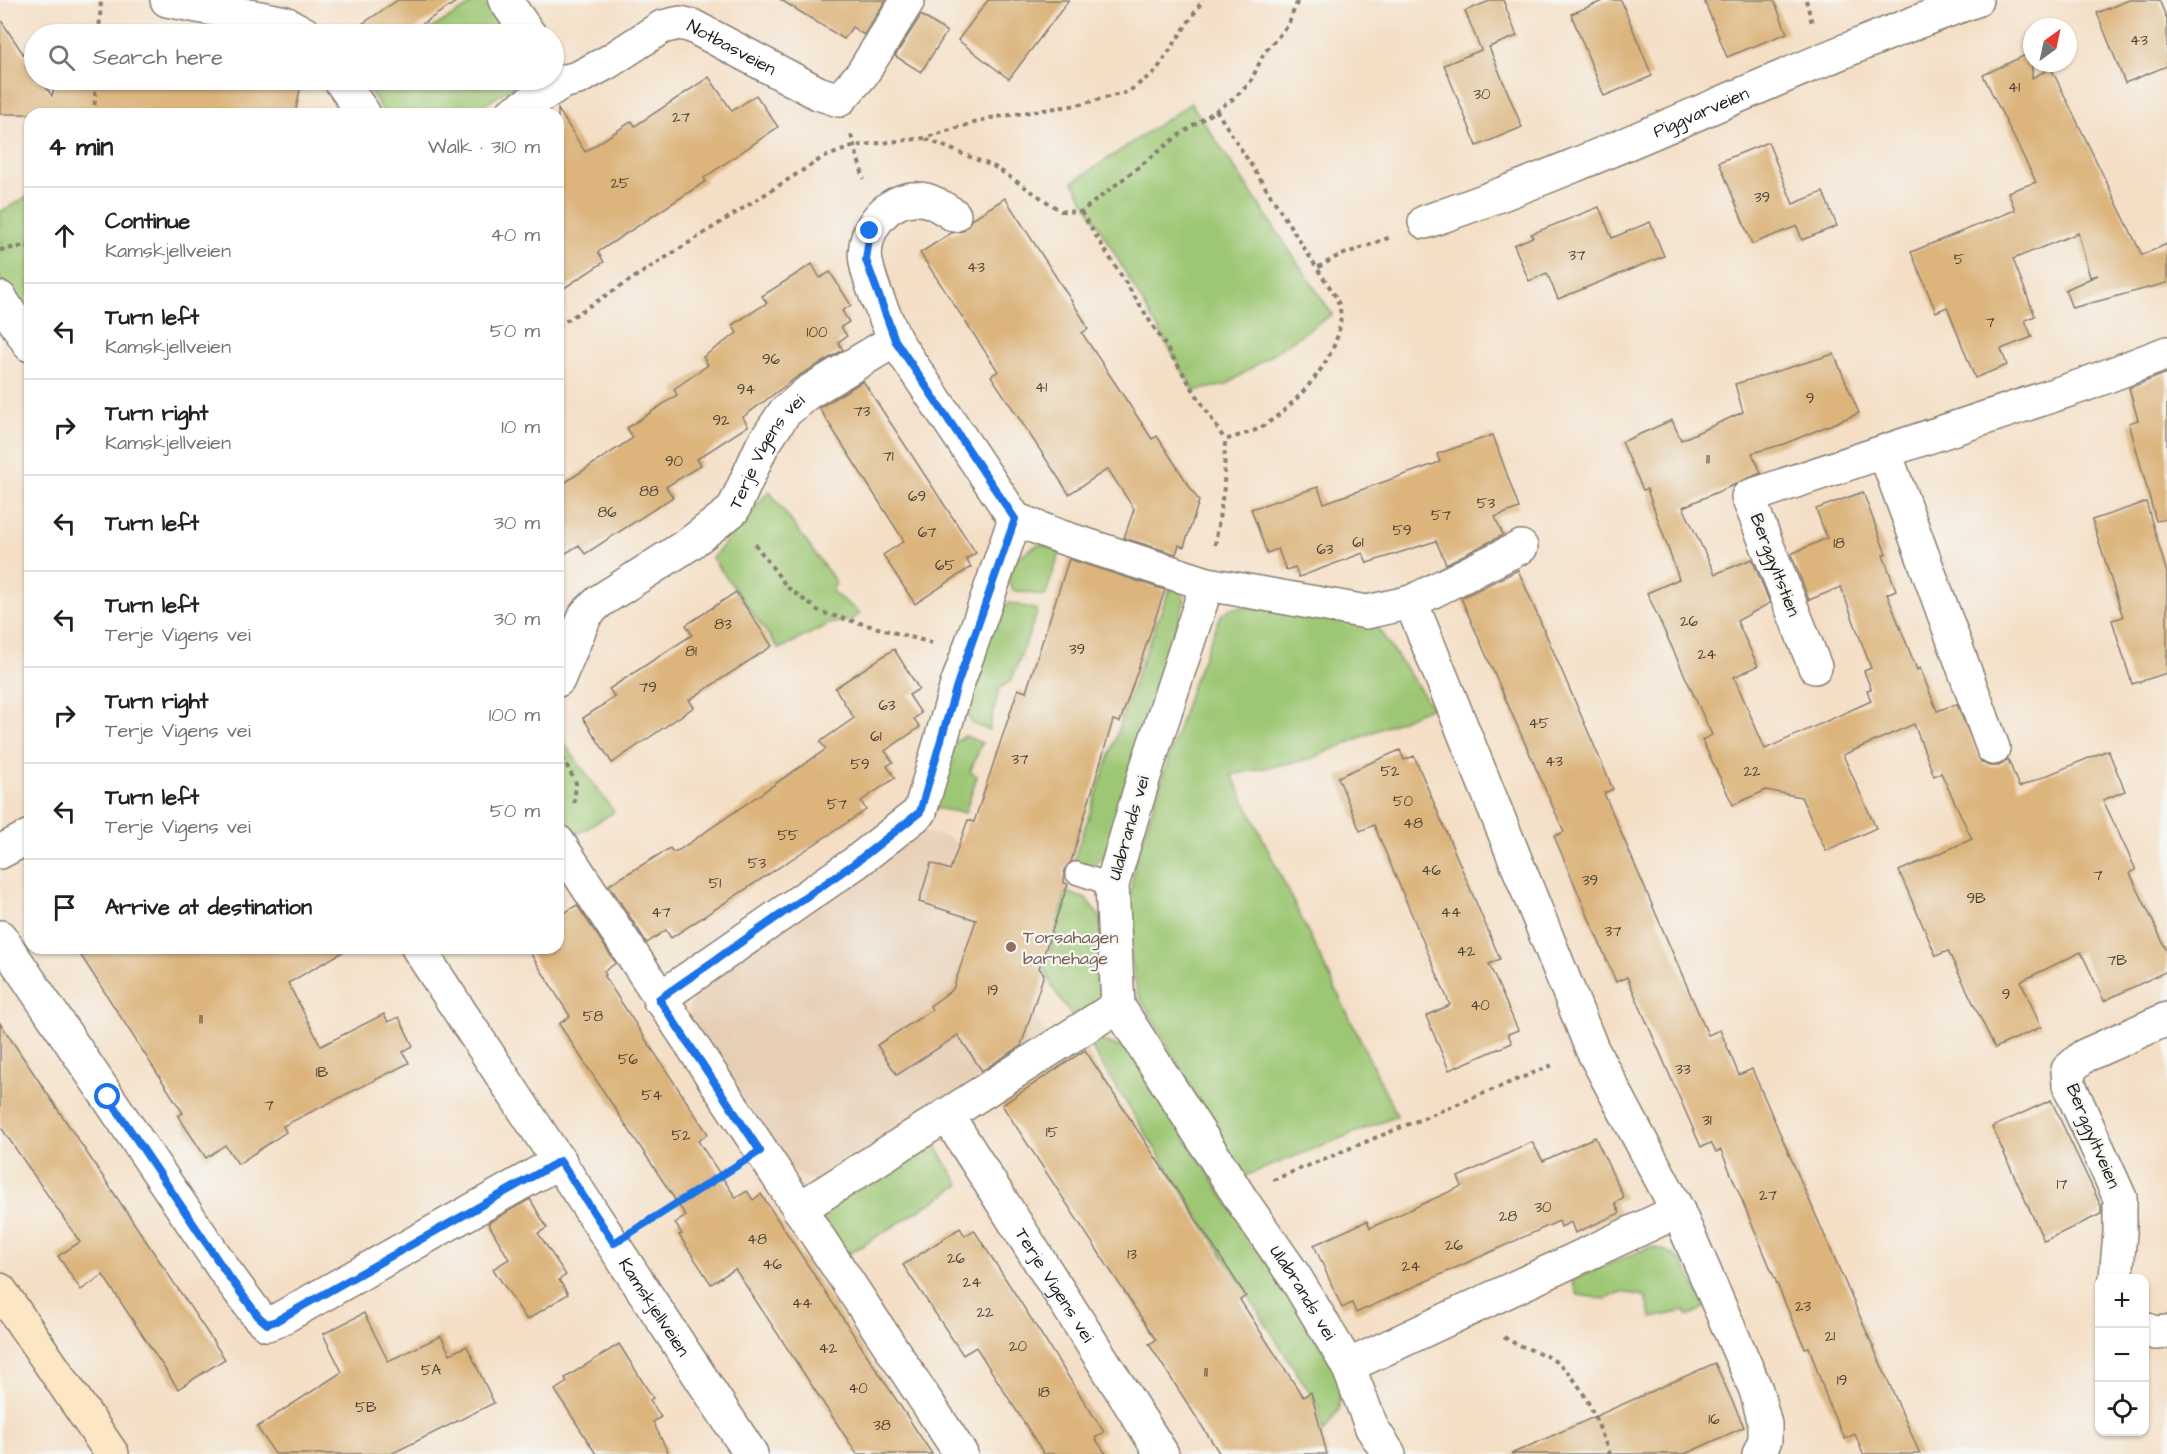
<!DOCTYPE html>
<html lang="en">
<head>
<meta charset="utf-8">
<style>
  :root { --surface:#fff; --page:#f2f2f2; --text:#202124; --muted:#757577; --line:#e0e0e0 }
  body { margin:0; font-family:"Architects Daughter",sans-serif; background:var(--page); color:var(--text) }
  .controls { position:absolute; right:18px; bottom:18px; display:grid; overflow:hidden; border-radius:12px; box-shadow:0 2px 4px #0004 }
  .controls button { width:54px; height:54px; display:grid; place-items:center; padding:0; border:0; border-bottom:2px solid var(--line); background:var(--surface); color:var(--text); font:30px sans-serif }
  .compass { position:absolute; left:2023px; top:18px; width:54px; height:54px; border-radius:50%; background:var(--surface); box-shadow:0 2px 4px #0004; rotate:33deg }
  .stop { position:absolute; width:18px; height:18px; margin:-14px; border:4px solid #1a73e8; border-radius:50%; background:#fff }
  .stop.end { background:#1a73e8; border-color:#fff; box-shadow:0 2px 6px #0008 }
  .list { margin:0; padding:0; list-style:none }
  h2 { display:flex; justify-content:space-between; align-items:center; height:78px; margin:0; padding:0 24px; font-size:26px }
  h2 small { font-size:20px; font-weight:400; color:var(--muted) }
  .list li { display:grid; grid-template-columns:39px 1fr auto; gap:18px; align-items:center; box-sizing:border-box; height:96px; padding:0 24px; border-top:2px solid var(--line) }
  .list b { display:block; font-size:22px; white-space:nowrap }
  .list p { margin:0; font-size:20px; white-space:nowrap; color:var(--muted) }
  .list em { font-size:20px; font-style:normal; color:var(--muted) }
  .icon { flex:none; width:33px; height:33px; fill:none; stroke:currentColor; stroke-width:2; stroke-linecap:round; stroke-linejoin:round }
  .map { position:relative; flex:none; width:2167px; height:1454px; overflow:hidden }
  .search { position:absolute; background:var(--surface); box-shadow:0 2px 4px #0004; left:24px; top:24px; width:540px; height:66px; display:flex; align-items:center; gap:15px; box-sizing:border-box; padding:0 21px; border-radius:33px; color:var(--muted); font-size:22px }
  .panel { position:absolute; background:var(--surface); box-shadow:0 2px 4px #0004; left:24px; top:108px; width:540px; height:846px; border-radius:18px }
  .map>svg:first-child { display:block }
  .built { fill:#e7cfb6 }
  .green { fill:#9ec774; stroke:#5d7248; stroke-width:1.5 }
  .building { fill:#dcb47c }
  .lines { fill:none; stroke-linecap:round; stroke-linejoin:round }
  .lane-casing { stroke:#887e71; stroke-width:24 }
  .street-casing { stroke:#887e71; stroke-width:36 }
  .secondary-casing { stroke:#887e71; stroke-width:36 }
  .path { stroke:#887e71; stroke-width:4; stroke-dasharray:4.5 4.5; stroke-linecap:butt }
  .lane { stroke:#fff; stroke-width:21 }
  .street { stroke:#fff; stroke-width:33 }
  .secondary { stroke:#fce6c4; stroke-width:33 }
  .route { stroke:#1a73e8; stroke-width:8 }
  .education-dot { fill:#8d6e63; stroke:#f6f6f2; stroke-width:2 }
  .labels { text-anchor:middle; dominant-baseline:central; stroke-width:4.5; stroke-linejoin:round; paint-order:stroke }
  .number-label { font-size:15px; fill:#4c4234 }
  .street-label { font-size:18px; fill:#1c1c1c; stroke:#f6f6f2 }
  .education-label { font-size:18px; fill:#785e54; stroke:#f6f6f2; text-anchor:start }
</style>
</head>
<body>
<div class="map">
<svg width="2167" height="1454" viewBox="0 0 2167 1454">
  <rect width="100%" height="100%" fill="#f6f6f2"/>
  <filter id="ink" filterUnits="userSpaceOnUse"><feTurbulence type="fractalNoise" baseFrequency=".0167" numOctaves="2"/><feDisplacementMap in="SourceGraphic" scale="12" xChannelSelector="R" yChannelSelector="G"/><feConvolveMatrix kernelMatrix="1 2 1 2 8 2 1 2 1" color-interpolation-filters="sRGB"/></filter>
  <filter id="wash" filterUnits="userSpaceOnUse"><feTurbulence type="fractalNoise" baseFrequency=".008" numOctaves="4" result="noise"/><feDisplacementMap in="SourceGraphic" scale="24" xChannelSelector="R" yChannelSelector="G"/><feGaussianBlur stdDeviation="1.35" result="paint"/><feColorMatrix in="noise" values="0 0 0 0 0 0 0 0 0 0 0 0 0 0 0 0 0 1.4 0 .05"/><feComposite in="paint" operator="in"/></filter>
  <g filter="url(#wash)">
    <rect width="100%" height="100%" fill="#f4dfc6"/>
    <polygon class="built" points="922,832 944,836 1066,892 1034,1016 1047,1036 816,1180 805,1178 792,1170 688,1021 694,989 849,885"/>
    <g class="green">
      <polygon points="479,0 490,0 510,34 422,34"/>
      <polygon points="363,80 522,80 471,114 385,114"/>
      <polygon points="1191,103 1332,314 1226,385 1194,391 1073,182"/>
      <polygon points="30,195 30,328 0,282 0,212"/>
      <polygon points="769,491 836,582 832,592 860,613 852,620 829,624 779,649 712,558 736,530 733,525 748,516"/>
      <polygon points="1039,544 1061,550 1045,596 1013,590 1007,579 1016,558"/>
      <path d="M1170,588L1181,592L1185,599L1107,853C1097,864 1087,870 1072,865L1139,670Z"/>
      <polygon points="1010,603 1038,610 1011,681 999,689 989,730 972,724 965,708 997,610"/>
      <polygon points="1244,607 1372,620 1432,707 1310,759 1232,775 1397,1116 1242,1177 1137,992 1126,926 1135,862 1192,686 1221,615 1231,608"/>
      <polygon points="558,735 614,812 576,835 558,799"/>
      <polygon points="965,736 982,743 970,772 977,776 965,813 933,808 955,742"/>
      <polygon points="1066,892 1086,899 1100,917 1104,991 1100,999 1073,1018 1053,988 1045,969"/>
      <polygon points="1087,1041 1104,1041 1128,1050 1340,1375 1339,1409 1323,1433 1318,1406"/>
      <polygon points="930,1137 960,1185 844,1257 814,1210"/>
      <path d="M1650,1247C1684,1249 1692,1281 1706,1307L1688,1316L1685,1311L1652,1318L1645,1296L1621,1292L1606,1299L1578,1295L1571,1280Z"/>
    </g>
    <g id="blocks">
      <g class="building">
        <polygon points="398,0 459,0 407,34 347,34"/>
        <polygon points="781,0 886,0 864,35 852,27 844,39"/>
        <polygon points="988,0 1069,0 1009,79 958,40"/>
        <polygon points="1492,0 1503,0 1517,36 1489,47 1522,127 1477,146 1444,65 1481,50 1465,11"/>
        <polygon points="1605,0 1621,0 1652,76 1604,96 1571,14"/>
        <polygon points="1704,0 1774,0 1787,33 1727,57"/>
        <polygon points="2129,0 2159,0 2167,19 2167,66 2125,83 2097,13"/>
        <polygon points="921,15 947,32 921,72 895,56"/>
        <polygon points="0,19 34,70 34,80 41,80 52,96 56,80 302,80 295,114 0,114"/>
        <polygon points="2032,52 2032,78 2051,68 2142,255 2167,244 2167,283 2072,308 2065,290 2098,275 2090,277 2078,233 2013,259 2035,316 2025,320 2032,337 2001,349 2007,365 1975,378 1947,307 1936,312 1911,252 2015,210 2008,192 2036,182 1983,75"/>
        <polygon points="709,77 732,111 756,95 778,127 704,178 706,181 598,252 604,262 558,292 558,109 585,152 632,121 635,126"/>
        <polygon points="1768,142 1793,204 1823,192 1837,226 1802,240 1797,226 1752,244 1719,162"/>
        <polygon points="1005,198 1082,317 1088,329 1082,333 1152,439 1157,436 1199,501 1184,547 1179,545 1176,554 1124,538 1134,509 1108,469 1069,494 991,376 998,371 920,253 951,233 963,231 972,219"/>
        <polygon points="1599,207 1612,238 1650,222 1664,256 1558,299 1547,273 1529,281 1514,245 1533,237 1531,234"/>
        <polygon points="812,264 820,278 830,272 851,305 842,311 849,322 841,327 847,336 838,342 843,350 797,377 743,417 748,426 697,459 701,465 666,487 673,497 585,554 579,545 558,558 558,487 633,438 627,428 677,395 674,389 708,365 703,357 737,333 732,325 767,303 762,296"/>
        <polygon points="1834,354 1859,413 1784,444 1752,453 1761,473 1683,507 1715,574 1752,559 1770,603 1737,621 1758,666 1734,677 1765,749 1871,701 1867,690 1871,689 1864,671 1871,668 1841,587 1809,600 1791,554 1827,538 1816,509 1863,492 1886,554 1883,555 1896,590 1887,594 1917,670 1920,668 1937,711 1957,704 1981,762 1989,766 1999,766 2008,759 2019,787 2108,750 2125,791 2103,800 2136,870 2130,873 2167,951 2167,971 2104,1001 2081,952 2021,981 2041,1027 1995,1048 1948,951 1936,956 1899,871 1972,839 1941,773 1934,776 1914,724 1843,755 1876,828 1826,851 1801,797 1766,790 1733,805 1702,740 1712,735 1647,593 1679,579 1647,489 1643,490 1622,442 1672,420 1681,440 1743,412 1735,384"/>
        <polygon points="2167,373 2167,519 2156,521 2129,423 2138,420 2129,388"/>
        <polygon points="863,381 976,553 966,559 971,567 915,604 883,555 904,541 819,408"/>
        <polygon points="1493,435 1519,508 1495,517 1503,535 1446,564 1436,541 1367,563 1363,553 1299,577 1295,567 1286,570 1278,549 1267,553 1251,509 1318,487 1324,503 1440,462 1437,454"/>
        <polygon points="2146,502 2167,573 2167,673 2132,684 2112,620 2123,617 2092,520"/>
        <polygon points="1069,559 1165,590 1120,722 1113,720 1071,862 1064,870 1064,883 1068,884 1039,968 1044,974 1021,1046 982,1071 958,1035 897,1075 877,1045 932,1010 930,1006 953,989 976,920 919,902 931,863 950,870 968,820 974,822 1018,689 1026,692"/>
        <polygon points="1518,570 1613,789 1604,793 1708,1035 1720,1030 1739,1075 1752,1069 1920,1454 1863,1454 1855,1434 1845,1439 1831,1410 1809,1347 1805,1348 1793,1322 1721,1150 1716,1152 1711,1143 1701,1147 1627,977 1616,982 1554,836 1564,832 1461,598"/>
        <polygon points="736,592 772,646 689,700 694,707 612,763 583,718 615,697 609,689 692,635 686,625"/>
        <polygon points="894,649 919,689 909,695 921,713 914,719 920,727 885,751 893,762 887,766 895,778 861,801 866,810 833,832 671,938 666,930 647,943 609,885 670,848 673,852 679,850 826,749 820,742 854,718 835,688"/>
        <polygon points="1400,750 1404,760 1414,756 1500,959 1489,964 1518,1030 1508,1034 1512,1043 1449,1070 1426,1016 1450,1005 1374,825 1360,831 1338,777"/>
        <polygon points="577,905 616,963 604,971 606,975 604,976 708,1134 698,1141 736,1198 747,1191 753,1200 761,1194 932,1454 857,1454 735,1269 711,1284 679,1235 682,1234 675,1223 686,1216 559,1024 570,1016 527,948 558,948 558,917"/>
        <polygon points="76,948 350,948 288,983 321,1046 384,1014 388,1022 399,1017 413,1046 403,1052 409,1063 283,1126 286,1132 238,1164 225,1145 206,1158 178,1116 183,1113"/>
        <polygon points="0,1023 225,1359 178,1389 103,1275 81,1290 58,1256 80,1242 0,1126"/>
        <polygon points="1085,1050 1246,1296 1240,1300 1303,1397 1311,1392 1327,1454 1220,1454 1149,1344 1156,1340 1002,1105"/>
        <polygon points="2051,1100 2101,1206 2101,1214 2044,1241 1992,1127"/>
        <polygon points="1595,1137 1624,1198 1615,1203 1620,1213 1575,1233 1571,1222 1561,1227 1559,1221 1356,1313 1352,1303 1342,1308 1314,1245 1367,1221 1370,1228 1462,1186 1458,1177 1532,1142 1543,1161"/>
        <polygon points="530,1199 547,1228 538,1233 566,1275 559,1280 568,1294 527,1320 493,1269 509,1259 488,1223"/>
        <polygon points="960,1228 965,1236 974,1230 1104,1432 1095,1438 1106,1454 1044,1454 976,1347 963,1355 903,1265"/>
        <polygon points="364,1313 388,1361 441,1336 450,1354 467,1346 494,1403 391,1454 275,1454 257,1427 342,1372 323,1334"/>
        <polygon points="619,1344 653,1398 650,1400 661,1417 653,1422 669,1454 596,1454 555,1390 567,1382 565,1378"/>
        <polygon points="1715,1363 1744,1427 1705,1445 1685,1454 1511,1454"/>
      </g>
    </g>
  </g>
  <g filter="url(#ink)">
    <use href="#blocks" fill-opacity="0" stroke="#887e71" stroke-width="1.5"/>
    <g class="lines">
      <g class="lane-casing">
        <polyline id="lane" points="1076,873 1112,885"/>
      </g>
      <g class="street-casing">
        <g id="street">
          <polyline points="167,0 285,23 305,34"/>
          <polyline points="505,0 529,34"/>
          <polyline points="340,80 364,114"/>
          <path id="s1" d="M512,114L562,82L578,78L608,62L662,27L680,23L692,26L818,93L839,100L862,74L908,0"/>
          <path id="s2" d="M1425,222C1612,158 1789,67 1976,0"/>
          <polyline points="0,298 30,345"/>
          <path d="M895,340C885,315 871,289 866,262C860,229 891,192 926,200C935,202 946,210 954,215"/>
          <polyline points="1885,453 1993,748"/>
          <path id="s3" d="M1207,584L1145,773L1112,885L1118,1006L1241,1199L1295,1277L1348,1366L1372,1428L1389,1454"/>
          <polyline points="1411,602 1521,547"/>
          <polyline points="1815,667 1748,497 2084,385 2167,353"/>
          <path id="s4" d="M558,680L586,614L600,601L689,544L733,510L762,446L784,413L807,393L895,340L1015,519L1061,537L1207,584L1367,612L1411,602L1592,1049L1678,1211L1756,1390L1765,1424V1440L1759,1454"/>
          <polyline points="558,842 961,1454"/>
          <polyline points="0,852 30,836"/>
          <polyline points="0,937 227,1274 258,1316 267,1324 276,1321 560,1161"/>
          <path id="s5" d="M418,948L751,1454"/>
          <polyline points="659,999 855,863 920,812 957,685 1015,519"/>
          <path id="s6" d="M1118,1006L947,1115L1162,1454"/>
          <polyline points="799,1209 947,1115"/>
          <polyline points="2116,1278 2120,1233 2120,1198 2069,1085 2068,1070 2084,1056 2167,1019"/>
          <polyline points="2144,1329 2155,1333 2167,1332"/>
          <polyline points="1348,1366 1678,1211"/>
        </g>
      </g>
      <g class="secondary-casing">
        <polyline id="secondary" points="0,1290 112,1454"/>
      </g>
      <g class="path">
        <polyline points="1806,0 1812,23"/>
        <polyline points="99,34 101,0"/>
        <polyline points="1216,110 1317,268 1336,257 1391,237"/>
        <polyline points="94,114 96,80"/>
        <polyline points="851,135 864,179"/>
        <polyline points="926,139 995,167 1061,211 1081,212 1182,133 1233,99 1250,83 1264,53 1288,25 1298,0"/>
        <polyline points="1081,212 1225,440"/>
        <polyline points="0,250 25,246 30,248"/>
        <polyline points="558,326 822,158 854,146 924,138 990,118 1077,105 1128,92 1156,71 1203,0"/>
        <polyline points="755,544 787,587 820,612 932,643"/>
        <path d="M1215,545L1224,487L1225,440C1236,436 1250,433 1260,428C1294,408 1347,351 1340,309C1338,296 1324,280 1317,268"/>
        <polyline points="558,749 576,783 574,806"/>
        <polyline points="1273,1180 1555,1064"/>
        <polyline points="645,1224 727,1171"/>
        <path d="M1504,1337C1520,1348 1537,1350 1553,1360C1584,1379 1596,1422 1610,1454"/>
      </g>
      <use href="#lane" class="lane"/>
      <use href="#street" class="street"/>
      <use href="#secondary" class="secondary"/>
    </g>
  </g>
  <g class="lines" filter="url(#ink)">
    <polyline class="route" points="108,1097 227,1274 258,1316 267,1324 276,1321 560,1161 614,1243 760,1151 659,999 855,863 920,812 957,685 1015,519 895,340 866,260 870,231"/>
  </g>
  <circle class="education-dot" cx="1011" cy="947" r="6"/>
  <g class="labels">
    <g class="number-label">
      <text x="2139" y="40">43</text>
      <text x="2014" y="87">41</text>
      <text x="1482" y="94">30</text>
      <text x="681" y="117">27</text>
      <text x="620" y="183">25</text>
      <text x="1762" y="197">39</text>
      <text x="1577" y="255">37</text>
      <text x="1959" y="259">5</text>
      <text x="976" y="267">43</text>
      <text x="1990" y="322">7</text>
      <text x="817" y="332">100</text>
      <text x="771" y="359">96</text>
      <text x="1041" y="387">41</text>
      <text x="746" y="389">94</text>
      <text x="1810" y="398">9</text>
      <text x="862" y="411">73</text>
      <text x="721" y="420">92</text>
      <text x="888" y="456">71</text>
      <text x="1708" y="459">11</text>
      <text x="674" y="461">90</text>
      <text x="649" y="491">88</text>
      <text x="917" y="496">69</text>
      <text x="1486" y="503">53</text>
      <text x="607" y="512">86</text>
      <text x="1441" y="515">57</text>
      <text x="1402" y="530">59</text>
      <text x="927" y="532">67</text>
      <text x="1358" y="542">61</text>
      <text x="1839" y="543">18</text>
      <text x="1325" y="549">63</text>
      <text x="945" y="565">65</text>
      <text x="1689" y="621">26</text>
      <text x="723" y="624">83</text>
      <text x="1077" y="649">39</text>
      <text x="691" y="651">81</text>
      <text x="1707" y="654">24</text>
      <text x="648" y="687">79</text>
      <text x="887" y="705">63</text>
      <text x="1539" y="723">45</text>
      <text x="876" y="736">61</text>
      <text x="1020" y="759">37</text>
      <text x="1554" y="761">43</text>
      <text x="860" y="764">59</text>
      <text x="1390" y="771">52</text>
      <text x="1752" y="771">22</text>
      <text x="1403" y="801">50</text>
      <text x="837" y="804">57</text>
      <text x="1413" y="823">48</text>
      <text x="788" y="835">55</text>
      <text x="757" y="863">53</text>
      <text x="1431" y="870">46</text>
      <text x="2098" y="875">7</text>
      <text x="1590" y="880">39</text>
      <text x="715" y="883">51</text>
      <text x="1976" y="898">9B</text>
      <text x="661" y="912">47</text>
      <text x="1451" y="912">44</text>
      <text x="1613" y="931">37</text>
      <text x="1466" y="951">42</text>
      <text x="2117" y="960">7B</text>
      <text x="993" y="990">19</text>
      <text x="2006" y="994">9</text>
      <text x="1480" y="1005">40</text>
      <text x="593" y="1016">58</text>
      <text x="201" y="1019">11</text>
      <text x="628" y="1059">56</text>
      <text x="1683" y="1069">33</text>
      <text x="322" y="1072">1B</text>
      <text x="652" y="1095">54</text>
      <text x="269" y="1105">7</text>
      <text x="1707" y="1120">31</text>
      <text x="1052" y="1132">15</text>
      <text x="681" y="1135">52</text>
      <text x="2062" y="1184">17</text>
      <text x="1768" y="1195">27</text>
      <text x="1543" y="1207">30</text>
      <text x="1508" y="1216">28</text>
      <text x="757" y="1239">48</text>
      <text x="1454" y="1245">26</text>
      <text x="1132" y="1254">13</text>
      <text x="956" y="1258">26</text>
      <text x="772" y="1264">46</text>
      <text x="1411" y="1266">24</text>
      <text x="972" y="1282">24</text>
      <text x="802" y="1303">44</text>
      <text x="1803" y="1306">23</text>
      <text x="985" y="1312">22</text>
      <text x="1830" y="1336">21</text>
      <text x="1018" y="1346">20</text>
      <text x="828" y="1348">42</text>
      <text x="431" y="1370">5A</text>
      <text x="1206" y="1372">11</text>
      <text x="1842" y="1380">19</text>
      <text x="858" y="1388">40</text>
      <text x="1044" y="1392">18</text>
      <text x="366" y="1407">5B</text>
      <text x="1714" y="1419">16</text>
      <text x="882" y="1425">38</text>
    </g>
    <g class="street-label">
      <text stroke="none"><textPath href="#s1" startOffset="250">Notbasveien</textPath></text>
      <text stroke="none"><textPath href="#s2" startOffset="297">Piggvarveien</textPath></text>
      <text stroke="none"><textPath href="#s4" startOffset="320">Terje Vigens vei</textPath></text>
      <text transform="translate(1775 565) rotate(69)">Berggyltstien</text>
      <text transform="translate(1129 828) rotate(-74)">Ulabrands vei</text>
      <text transform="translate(2093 1136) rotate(67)">Berggyltveien</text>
      <text stroke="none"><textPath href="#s6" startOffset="404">Terje Vigens vei</textPath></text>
      <text stroke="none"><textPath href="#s3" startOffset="778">Ulabrands vei</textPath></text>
      <text stroke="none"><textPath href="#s5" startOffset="430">Kamskjellveien</textPath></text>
    </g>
    <g class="education-label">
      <text x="1023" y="937">Torsahagen<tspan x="1023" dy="21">barnehage</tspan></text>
    </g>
  </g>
</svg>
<div class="controls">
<button>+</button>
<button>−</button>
<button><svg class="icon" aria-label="locate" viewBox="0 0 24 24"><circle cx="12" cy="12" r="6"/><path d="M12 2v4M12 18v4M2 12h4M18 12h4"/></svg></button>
</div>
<svg class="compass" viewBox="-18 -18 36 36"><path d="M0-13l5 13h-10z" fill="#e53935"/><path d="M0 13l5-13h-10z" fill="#757577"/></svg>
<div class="stop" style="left:108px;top:1097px"></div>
<div class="stop end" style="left:870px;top:231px"></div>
<div class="search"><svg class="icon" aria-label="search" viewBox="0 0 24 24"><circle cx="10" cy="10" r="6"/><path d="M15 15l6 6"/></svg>Search here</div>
<section class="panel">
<h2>4 min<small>Walk · 310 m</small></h2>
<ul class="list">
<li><svg class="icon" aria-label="ahead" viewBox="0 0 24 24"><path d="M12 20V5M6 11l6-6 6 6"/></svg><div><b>Continue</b><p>Kamskjellveien</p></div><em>40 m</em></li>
<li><svg class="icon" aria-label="left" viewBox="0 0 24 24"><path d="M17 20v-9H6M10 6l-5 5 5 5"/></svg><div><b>Turn left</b><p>Kamskjellveien</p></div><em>50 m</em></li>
<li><svg class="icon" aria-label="right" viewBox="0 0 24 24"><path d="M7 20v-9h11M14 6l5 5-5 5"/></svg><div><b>Turn right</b><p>Kamskjellveien</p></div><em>10 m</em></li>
<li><svg class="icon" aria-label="left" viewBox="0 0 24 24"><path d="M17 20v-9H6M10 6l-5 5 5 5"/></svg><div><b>Turn left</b></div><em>30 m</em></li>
<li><svg class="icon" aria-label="left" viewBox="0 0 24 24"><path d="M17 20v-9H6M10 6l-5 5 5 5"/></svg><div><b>Turn left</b><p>Terje Vigens vei</p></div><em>30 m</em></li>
<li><svg class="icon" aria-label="right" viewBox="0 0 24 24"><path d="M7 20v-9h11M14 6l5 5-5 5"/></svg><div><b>Turn right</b><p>Terje Vigens vei</p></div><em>100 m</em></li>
<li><svg class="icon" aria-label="left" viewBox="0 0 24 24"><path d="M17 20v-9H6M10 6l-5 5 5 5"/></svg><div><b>Turn left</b><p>Terje Vigens vei</p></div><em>50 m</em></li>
<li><svg class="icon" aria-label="arrive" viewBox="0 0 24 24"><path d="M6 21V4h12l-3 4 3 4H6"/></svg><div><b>Arrive at destination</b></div></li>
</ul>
</section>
</div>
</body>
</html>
